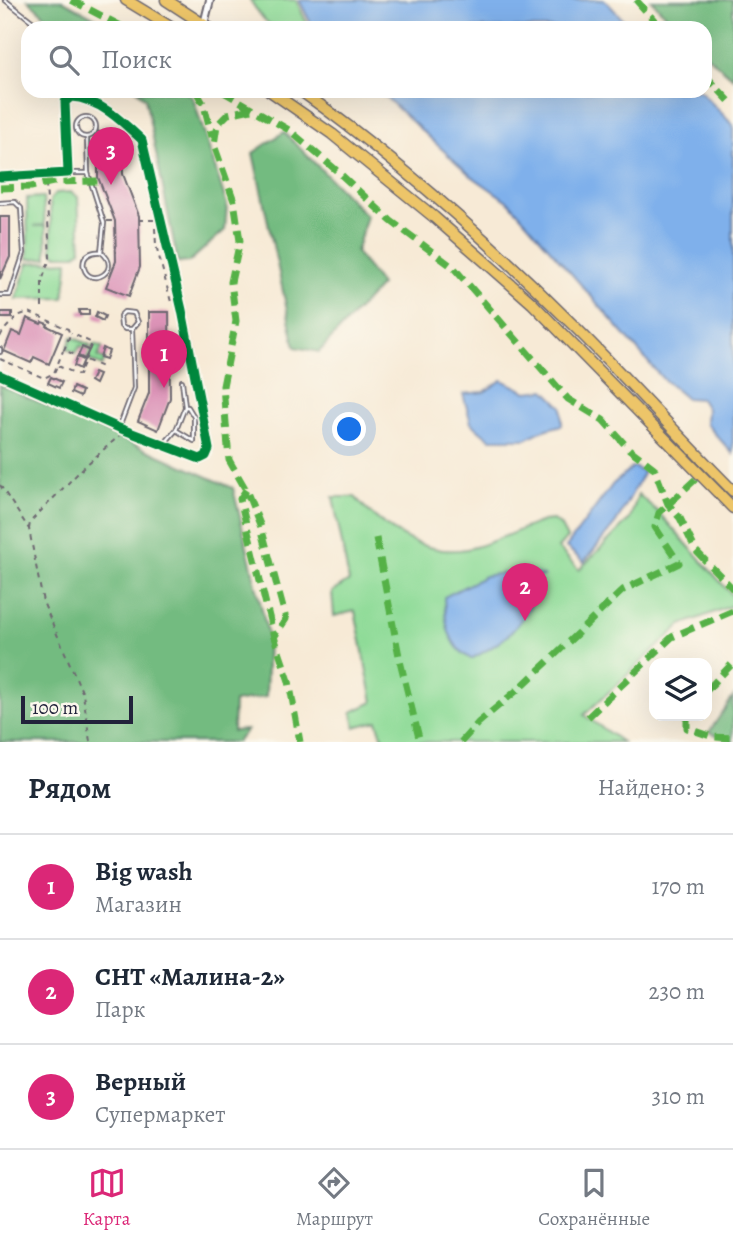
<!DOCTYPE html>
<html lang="ru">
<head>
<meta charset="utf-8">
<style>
  :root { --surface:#fff; --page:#f2f2f3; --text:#1f2937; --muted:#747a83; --line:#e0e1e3; --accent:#db2777 }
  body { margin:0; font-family:Alegreya,serif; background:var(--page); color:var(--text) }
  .controls { position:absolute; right:21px; bottom:21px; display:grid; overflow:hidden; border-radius:14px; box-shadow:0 7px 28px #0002 }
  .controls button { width:63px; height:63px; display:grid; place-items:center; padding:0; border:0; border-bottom:2px solid var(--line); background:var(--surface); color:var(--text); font:35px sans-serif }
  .scale { position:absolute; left:21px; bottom:18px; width:112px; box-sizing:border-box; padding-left:7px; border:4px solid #22223b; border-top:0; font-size:19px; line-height:24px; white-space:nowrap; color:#22223b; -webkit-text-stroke:5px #fbf7ec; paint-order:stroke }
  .you { position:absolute; left:350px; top:430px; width:24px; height:24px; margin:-18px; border:5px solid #fff; border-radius:50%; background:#1a73e8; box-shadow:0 0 0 10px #1a73e833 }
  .badge { display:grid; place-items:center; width:46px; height:46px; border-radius:50%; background:var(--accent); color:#fff; font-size:23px; font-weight:700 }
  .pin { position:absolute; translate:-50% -58px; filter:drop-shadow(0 2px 4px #0008) }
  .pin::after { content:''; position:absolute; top:37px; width:24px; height:21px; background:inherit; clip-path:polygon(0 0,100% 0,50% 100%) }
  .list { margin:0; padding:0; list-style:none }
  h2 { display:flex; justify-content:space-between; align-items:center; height:91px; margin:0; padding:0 28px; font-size:30px }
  h2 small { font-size:23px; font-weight:400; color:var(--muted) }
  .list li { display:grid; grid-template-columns:46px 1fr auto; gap:21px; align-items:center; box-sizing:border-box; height:105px; padding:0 28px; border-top:2px solid var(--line) }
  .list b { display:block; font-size:26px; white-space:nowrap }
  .list p { margin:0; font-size:23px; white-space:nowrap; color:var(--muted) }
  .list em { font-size:23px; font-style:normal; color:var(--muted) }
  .icon { flex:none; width:38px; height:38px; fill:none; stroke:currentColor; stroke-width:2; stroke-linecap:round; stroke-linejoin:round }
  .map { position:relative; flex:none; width:733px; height:742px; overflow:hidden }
  .search { position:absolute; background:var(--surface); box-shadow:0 7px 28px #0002; left:21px; right:21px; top:21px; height:77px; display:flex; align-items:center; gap:18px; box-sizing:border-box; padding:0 24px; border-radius:21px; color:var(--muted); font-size:26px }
  .sheet { height:406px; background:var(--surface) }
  nav { display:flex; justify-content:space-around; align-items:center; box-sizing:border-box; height:98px; border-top:2px solid var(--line); background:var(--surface); font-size:19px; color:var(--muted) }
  nav a { display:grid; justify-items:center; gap:4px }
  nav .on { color:var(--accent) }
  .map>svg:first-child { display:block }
  .green { fill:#8fdb98; stroke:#587e6a; stroke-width:2 }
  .forest { fill:#73bb80; stroke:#4a6e5e; stroke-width:2 }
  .water { fill:#7fb0eb; stroke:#506993; stroke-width:2 }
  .building { fill:#dc93b7 }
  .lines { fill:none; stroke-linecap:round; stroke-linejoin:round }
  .service-casing { stroke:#6d6871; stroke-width:6 }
  .minor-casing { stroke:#6d6871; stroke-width:10 }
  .primary-casing { stroke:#6d6871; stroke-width:13 }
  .path { stroke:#6d6871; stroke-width:2; stroke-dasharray:5 5; stroke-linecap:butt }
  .service { stroke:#fff; stroke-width:2.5 }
  .minor { stroke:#fff; stroke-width:6 }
  .primary { stroke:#edc569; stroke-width:10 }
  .quiet { stroke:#55b146; stroke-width:7; stroke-dasharray:14 7; stroke-linecap:butt }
  .cycleway-casing { stroke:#fbf7ec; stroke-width:13 }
  .cycleway { stroke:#00873e; stroke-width:9 }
</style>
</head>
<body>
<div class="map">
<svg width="733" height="742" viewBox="0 0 733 742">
  <rect width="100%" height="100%" fill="#fbf7ec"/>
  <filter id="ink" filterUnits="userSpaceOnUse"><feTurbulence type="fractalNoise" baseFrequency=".0143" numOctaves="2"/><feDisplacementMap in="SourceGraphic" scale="14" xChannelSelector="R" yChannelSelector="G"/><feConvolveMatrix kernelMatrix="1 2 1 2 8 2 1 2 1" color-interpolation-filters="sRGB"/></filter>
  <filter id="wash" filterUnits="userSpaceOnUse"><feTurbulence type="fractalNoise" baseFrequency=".00686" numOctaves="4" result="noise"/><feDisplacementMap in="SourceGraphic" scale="28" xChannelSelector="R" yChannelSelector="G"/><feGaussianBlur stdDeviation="1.57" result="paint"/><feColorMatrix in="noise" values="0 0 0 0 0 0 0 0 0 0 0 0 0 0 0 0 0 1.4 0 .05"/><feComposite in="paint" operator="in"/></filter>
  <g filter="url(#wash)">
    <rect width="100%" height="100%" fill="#f7ead6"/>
    <g class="green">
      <path d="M250,0H296L309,28C273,28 270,32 250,0Z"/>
      <polygon points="71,192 78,197 81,250 75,255 56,255 52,250 50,200 56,193"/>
      <polygon points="43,197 45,225 34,226 46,226 47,258 28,259 27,198"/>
      <path d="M68,261C68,275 65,285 64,298L16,299L28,263Z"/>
      <polygon points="72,337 90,345 88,349 80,346 76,353 67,349"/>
      <polygon points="94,344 102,347 98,357 105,360 102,366 87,359"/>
      <path d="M638,494L659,513L733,596V605L681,625L584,715L622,742H384L377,721L355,727L352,712L373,702L355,611L334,616L332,592L349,581L333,497H355C382,528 424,557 467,549C491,544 520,529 543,521L553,520L560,525L567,538L558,548L579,570L630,519Z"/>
    </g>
    <g class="forest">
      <polygon points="28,0 62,0 114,28 59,28"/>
      <polygon points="651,0 733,0 733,78 705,54 705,28 678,28"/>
      <polygon points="137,91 185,91 193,98 227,205 225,230 189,262 178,263 145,98"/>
      <polygon points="284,132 367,216 356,252 381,285 319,352 295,347 253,153"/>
      <polygon points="0,385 233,488 268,635 266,697 234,702 233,731 247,730 237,742 0,742"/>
      <polygon points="733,697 733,742 732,742 709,732"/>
    </g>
    <g class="water">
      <polygon points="299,0 605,0 631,28 313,28"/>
      <polygon points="379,91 700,91 733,125 733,454 706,424 707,409 701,399 686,398 662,378 510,203 470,175"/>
      <polygon points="502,380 527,392 545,390 562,407 562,425 541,431 526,439 490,439 471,423 463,394 484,392"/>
      <polygon points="633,467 644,472 616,523 584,562 566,547 613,484"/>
      <path d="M523,570L543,576L516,583L537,594C517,631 507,640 471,659C447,645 445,622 444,597L485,576Z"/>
    </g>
    <g id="blocks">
      <g class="building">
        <polygon points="98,141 109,141 109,146 122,146 123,174 139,216 140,267 129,296 106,287 116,261 115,221 98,177"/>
        <polygon points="0,217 10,217 10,257 0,279"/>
        <polygon points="79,310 89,310 89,315 80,315"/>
        <rect x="1" y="312" width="11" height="6"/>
        <polygon points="97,312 105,316 103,321 95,317"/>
        <polygon points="149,312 169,312 170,398 158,430 138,421 149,393"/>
        <polygon points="27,318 41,324 42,322 48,324 47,326 62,333 49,364 34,357 31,363 4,351 12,331 21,335"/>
        <polygon points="82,347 89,350 85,359 78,356"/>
        <polygon points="103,348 109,351 106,359 100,357"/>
        <polygon points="77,357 84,360 80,369 74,366"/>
        <polygon points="94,373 99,375 95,384 90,381"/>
        <polygon points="51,377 62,382 59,388 48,383"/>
        <polygon points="73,387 82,391 80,397 71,393"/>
      </g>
    </g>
  </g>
  <g filter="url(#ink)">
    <use href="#blocks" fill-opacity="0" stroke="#6d6871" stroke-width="2"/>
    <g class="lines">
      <g class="service-casing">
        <g id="service">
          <polyline points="5,0 41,28"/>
          <circle cx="86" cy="127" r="10"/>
          <polyline points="87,138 88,173"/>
          <path d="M69,173H88L104,223L101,252C124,270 90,289 84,268C81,256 91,251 101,252"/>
          <polyline points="0,203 15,202 21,208 24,253 10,295 0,295"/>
          <polyline points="0,349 0,352"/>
          <polyline points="182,381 185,407"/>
          <polyline points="120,425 134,388 132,329 138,322 134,313 124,312 120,316 121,326 125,329 132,329"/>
          <polyline points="165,443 176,430 185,407 188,407 194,417 194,441 176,430"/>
        </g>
      </g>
      <g class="minor-casing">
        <g id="minor">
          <polyline points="204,24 210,0"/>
          <path d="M0,177L68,173L65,102L71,97C98,98 123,122 142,140L182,310L209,449L206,456L200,459L119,428L0,375"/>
        </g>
      </g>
      <g class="primary-casing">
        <g id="primary">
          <polyline points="126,0 172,28"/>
          <polyline points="166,0 209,28"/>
          <polyline points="270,91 332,134 434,217 532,303 733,508"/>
          <path d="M301,91C395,158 490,242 571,323C626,377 678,436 733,491"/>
        </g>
      </g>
      <g class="path">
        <polyline points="96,131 132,140"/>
        <polyline points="139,220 154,220"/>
        <polyline points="107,221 115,221"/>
        <polyline points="155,228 156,245 171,302 173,300"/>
        <polyline points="42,307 42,281 50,258 46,183"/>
        <path d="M0,337C4,328 11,324 17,316L29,312L68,329L70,335L64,350L102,367"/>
        <polyline points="0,359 44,378 54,373 63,351"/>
        <polyline points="58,366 79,375 92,343 71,333"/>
        <polyline points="0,485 29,529 43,602 83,694 90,742"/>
        <polyline points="29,529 30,522 84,467 119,436"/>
      </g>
      <use href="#service" class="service"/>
      <use href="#minor" class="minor"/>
      <use href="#primary" class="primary"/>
      <g class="quiet">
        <polyline points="71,0 125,28"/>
        <polyline points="636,0 661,28"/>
        <polyline points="705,75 733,105"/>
        <polyline points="196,91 204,105 212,137"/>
        <polyline points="222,91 289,130 336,170 391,221 454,268 568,399 603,420 629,449 654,468 668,504 680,518 696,551 733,589"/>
        <polyline points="251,109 228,114 217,125 214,145 234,201 240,241 231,282 236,321 223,386 229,460 246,490 261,527 286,619 274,637 289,681 300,742"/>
        <polyline points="0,188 31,187 53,182 98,181"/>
        <polyline points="246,490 240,499 274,637"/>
        <polyline points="376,538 400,661 420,742"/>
        <polyline points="707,690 733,663"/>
        <polyline points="687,716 687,728 713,737 733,738"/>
        <polyline points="588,717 672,637 733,611"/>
        <polyline points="461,742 478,723 522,686 623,590 679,563 655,527 659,513 700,475"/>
      </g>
      <g class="cycleway-casing">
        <path id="cycleway" d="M0,177L68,173L65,102L71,97C98,98 123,122 142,140L182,310L209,449L206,456L200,459L119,428L0,375"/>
      </g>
      <use href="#cycleway" class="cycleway"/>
    </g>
  </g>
</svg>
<div class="controls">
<button><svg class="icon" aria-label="layers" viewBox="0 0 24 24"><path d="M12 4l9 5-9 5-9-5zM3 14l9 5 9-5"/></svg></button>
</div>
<div class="scale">100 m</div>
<div class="you"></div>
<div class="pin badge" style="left:164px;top:388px">1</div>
<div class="pin badge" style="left:525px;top:621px">2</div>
<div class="pin badge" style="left:111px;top:185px">3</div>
<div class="search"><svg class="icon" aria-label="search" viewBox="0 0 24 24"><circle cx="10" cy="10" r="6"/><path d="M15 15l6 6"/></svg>Поиск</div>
</div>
<section class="sheet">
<h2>Рядом<small>Найдено: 3</small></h2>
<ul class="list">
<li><span class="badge">1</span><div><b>Big wash</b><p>Магазин</p></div><em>170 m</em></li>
<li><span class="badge">2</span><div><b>СНТ «Малина-2»</b><p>Парк</p></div><em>230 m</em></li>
<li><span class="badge">3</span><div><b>Верный</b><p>Супермаркет</p></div><em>310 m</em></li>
</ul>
</section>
<nav>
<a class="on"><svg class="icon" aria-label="map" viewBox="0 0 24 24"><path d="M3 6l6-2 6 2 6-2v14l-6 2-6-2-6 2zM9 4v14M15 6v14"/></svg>Карта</a>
<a><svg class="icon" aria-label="directions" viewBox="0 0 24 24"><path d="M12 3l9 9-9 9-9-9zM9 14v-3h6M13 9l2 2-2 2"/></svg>Маршрут</a>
<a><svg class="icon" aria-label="saved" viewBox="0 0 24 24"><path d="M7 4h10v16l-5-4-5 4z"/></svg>Сохранённые</a>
</nav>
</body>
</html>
